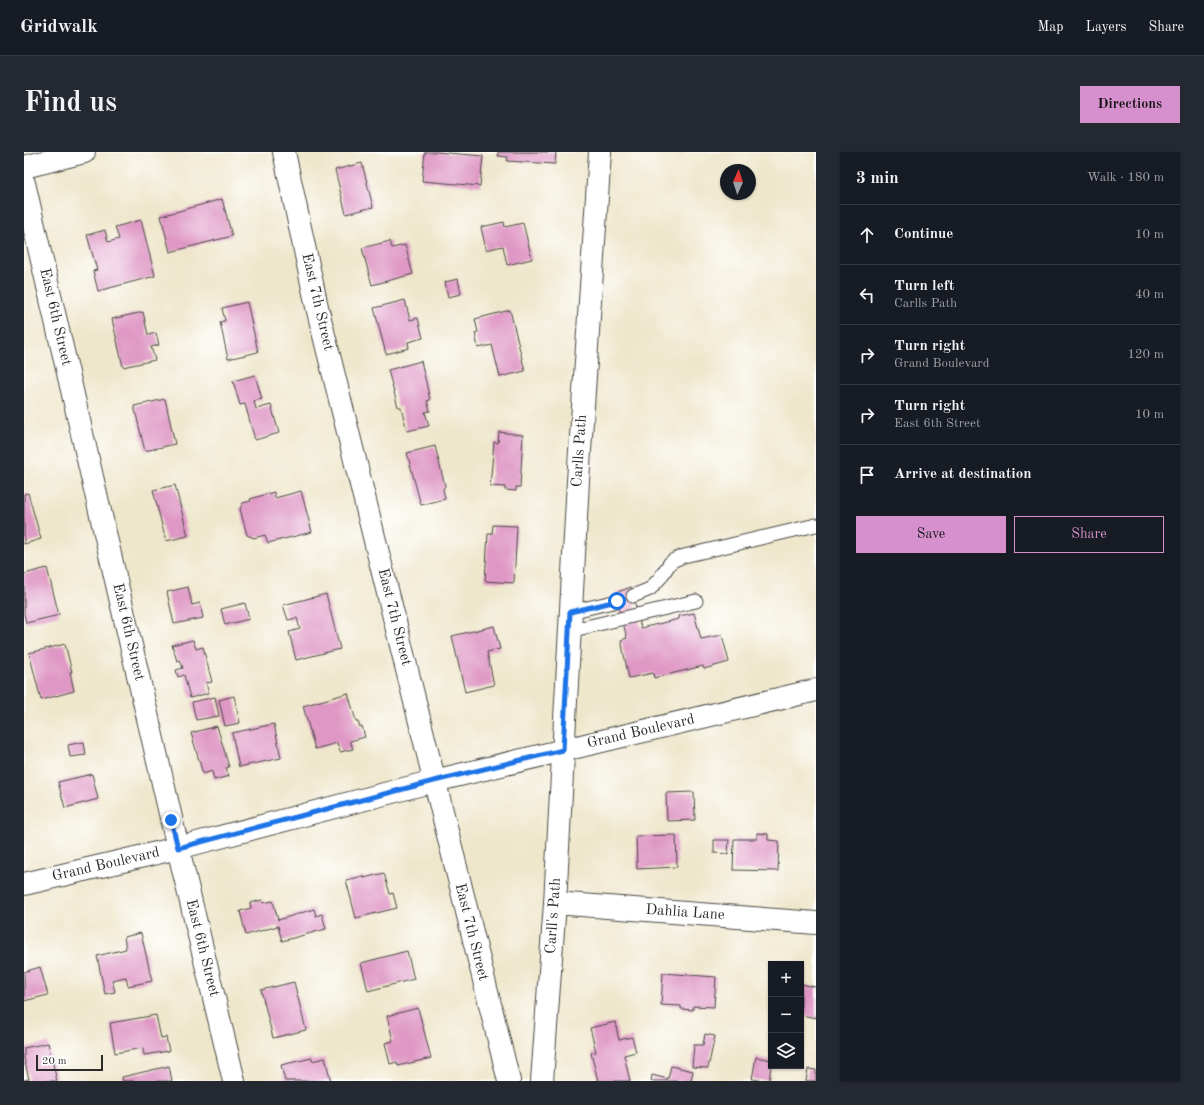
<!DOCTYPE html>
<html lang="en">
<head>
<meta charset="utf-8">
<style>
  :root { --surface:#171b24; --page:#242831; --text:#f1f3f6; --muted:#9ea1a6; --line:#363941; --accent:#d690ce }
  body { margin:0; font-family:"Old Standard TT",serif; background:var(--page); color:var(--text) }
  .controls { position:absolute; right:12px; bottom:12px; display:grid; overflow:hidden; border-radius:0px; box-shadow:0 1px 3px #0004 }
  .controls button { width:36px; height:36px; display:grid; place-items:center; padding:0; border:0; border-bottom:1px solid var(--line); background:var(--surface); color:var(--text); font:20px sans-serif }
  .compass { position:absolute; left:696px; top:12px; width:36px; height:36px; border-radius:50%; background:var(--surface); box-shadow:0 1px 3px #0004; rotate:3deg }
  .scale { position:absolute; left:12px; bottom:10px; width:67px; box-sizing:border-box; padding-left:4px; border:2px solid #2b2b2b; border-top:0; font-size:11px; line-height:14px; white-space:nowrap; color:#2b2b2b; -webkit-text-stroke:3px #fff; paint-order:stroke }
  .stop { position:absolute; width:12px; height:12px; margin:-9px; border:3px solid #1a73e8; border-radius:50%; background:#fff }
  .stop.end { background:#1a73e8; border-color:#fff; box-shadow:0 1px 4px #0008 }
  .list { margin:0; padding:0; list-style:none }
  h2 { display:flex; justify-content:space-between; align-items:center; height:52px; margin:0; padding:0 16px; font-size:17px }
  h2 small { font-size:13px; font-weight:400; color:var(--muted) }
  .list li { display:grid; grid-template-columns:26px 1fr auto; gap:12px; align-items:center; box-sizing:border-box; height:60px; padding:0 16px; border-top:1px solid var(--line) }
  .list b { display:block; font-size:15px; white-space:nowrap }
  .list p { margin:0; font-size:13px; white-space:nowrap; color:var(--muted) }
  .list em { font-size:13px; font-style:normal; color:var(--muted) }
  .actions { display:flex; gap:8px; padding:12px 16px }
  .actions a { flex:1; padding:9px 0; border:1px solid var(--accent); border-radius:0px; text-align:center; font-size:14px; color:var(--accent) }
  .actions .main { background:var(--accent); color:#111 }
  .icon { flex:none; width:22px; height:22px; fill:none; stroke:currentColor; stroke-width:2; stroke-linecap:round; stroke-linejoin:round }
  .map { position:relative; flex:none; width:792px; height:929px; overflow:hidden; border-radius:0px }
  header { display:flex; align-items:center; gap:24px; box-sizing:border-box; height:56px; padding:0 20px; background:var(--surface); border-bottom:1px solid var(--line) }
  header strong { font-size:19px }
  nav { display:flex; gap:22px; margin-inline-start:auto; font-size:14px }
  .intro { display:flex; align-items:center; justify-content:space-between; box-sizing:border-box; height:96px; padding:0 24px }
  h1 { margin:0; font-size:28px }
  .button { padding:10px 18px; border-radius:0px; background:var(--accent); color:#111; font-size:14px; font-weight:700 }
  main { display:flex; gap:24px; padding:0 24px }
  aside { flex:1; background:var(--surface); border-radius:0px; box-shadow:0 1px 3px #0004 }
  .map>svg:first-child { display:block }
  .building { fill:#df98c5 }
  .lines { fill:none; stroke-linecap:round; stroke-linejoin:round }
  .service-casing { stroke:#484743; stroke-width:15 }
  .minor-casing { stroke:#484743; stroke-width:24 }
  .tertiary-casing { stroke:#484743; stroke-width:24 }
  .service { stroke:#fff; stroke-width:13 }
  .minor { stroke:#fff; stroke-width:22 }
  .tertiary { stroke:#fff; stroke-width:22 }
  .route { stroke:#1a73e8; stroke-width:5 }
  .labels { text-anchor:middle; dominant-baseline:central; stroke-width:3; stroke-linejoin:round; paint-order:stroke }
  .street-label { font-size:15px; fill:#2b2b2b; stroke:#fff }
</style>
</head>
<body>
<header>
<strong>Gridwalk</strong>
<nav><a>Map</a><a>Layers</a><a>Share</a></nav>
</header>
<div class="intro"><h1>Find us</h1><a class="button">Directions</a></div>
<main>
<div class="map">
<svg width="792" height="929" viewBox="0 0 792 929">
  <rect width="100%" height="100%" fill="#fff"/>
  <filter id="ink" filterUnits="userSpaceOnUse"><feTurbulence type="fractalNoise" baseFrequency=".025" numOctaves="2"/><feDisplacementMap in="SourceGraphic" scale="8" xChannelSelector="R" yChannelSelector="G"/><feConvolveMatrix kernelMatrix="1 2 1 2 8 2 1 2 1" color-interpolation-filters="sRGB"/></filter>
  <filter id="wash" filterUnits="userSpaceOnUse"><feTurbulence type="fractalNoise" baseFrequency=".012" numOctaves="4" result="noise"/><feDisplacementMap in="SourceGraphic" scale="16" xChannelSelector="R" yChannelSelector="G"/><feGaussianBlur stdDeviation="0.9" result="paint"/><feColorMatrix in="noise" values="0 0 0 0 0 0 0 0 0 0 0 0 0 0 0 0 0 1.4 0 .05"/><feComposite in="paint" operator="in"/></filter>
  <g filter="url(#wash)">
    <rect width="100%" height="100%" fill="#efe7cc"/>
    <g id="blocks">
      <g class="building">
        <polygon points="401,0 413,0 459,4 456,34 398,29"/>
        <polygon points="474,0 532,0 531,12 483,9 484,5 474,4"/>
        <polygon points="338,11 349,55 322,62 311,18"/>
        <polygon points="198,47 208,84 146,100 137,64"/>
        <polygon points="117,68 131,124 74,139 69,119 73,118 63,83 81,78 84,90 95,87 91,75"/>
        <polygon points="480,70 481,75 499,71 508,107 483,113 479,94 462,98 457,75"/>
        <polygon points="366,89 368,96 381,93 389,122 348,133 338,96"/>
        <polygon points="434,127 437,142 424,145 421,130"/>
        <polygon points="381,148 386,168 394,166 399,186 384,190 385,196 362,202 350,156"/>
        <polygon points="223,150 234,200 204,207 196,170 201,169 198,156"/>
        <polygon points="486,158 501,219 476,225 468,193 454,196 451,181 454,180 451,167"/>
        <polygon points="119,160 124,183 132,181 135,193 127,195 131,208 99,215 88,167"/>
        <polygon points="397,209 406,248 403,249 406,259 401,260 405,274 383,279 377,255 374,255 364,218"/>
        <polygon points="231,223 238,247 230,249 232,257 247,253 255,281 231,288 221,252 216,253 209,229"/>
        <polygon points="141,247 151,292 121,299 110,254"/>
        <polygon points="475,280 499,283 496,335 492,335 492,339 481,338 481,335 466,334 470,290 474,291"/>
        <polygon points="411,294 421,334 419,337 421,347 397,353 383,301"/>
        <polygon points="151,333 164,384 142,389 129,338"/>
        <polygon points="277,339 288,380 244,391 241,383 230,386 223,383 216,357 219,351 227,349 226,347 250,340 251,346"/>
        <polygon points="4,341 17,387 0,392 0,342"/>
        <polygon points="469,373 493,374 490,431 461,429 464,382 468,382"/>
        <polygon points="23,416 35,463 2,471 0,462 0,422"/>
        <polygon points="164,435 168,453 176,451 179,466 150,472 143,440"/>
        <polygon points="607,435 617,476 655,467 655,464 670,461 677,487 698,483 705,510 680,517 679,514 630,526 629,521 605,526 597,488 603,486 591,441"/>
        <polygon points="302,442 316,497 272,508 265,480 276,477 273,466 264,468 259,453"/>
        <polygon points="221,451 225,467 201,473 197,457"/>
        <polygon points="470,474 476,497 463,500 470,533 441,540 428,484"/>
        <polygon points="169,488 172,497 179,495 188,530 182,531 185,541 166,546 160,523 154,525 152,518 159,516 156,508 153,509 148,493"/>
        <polygon points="41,492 48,520 46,520 50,539 17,548 5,501"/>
        <polygon points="324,541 332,569 334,570 336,575 338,574 341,585 326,589 329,597 316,600 313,591 291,597 279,554"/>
        <polygon points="210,544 216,571 201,574 195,548"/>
        <polygon points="191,545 195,564 172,568 168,550"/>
        <polygon points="250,572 257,606 215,615 208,581"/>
        <polygon points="193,574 205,615 202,616 205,624 190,628 188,619 179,622 167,581"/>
        <polygon points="60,590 62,603 46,605 44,593"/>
        <polygon points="68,622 74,647 41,656 34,630"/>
        <polygon points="670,640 671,668 643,669 642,641"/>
        <polygon points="733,681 744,682 744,688 755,689 754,719 709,718 710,687 733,687"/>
        <polygon points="652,683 653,715 613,717 612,684"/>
        <polygon points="690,688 705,688 704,702 690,701"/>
        <polygon points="360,721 366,742 369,741 373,756 332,766 322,728 340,724 340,726"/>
        <polygon points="238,748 239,751 249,749 254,768 290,757 292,764 298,762 302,777 258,789 254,774 222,783 216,759 227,756 226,751"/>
        <polygon points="117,781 128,829 104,834 102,825 88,828 91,840 81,842 73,804 102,797 100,785"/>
        <polygon points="383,799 390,827 344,839 337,811"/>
        <polygon points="16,815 24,843 0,849 0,820"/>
        <polygon points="639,821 692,825 690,855 669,854 669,858 657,857 657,854 637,853"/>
        <polygon points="270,830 282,878 249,886 237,838"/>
        <polygon points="777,832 792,835 792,866 777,863"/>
        <polygon points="394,856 407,906 374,914 373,910 366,912 361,891 369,889 363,864"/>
        <polygon points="132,863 137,886 142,885 145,899 120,903 119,896 91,901 86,871"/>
        <polygon points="591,870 595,888 608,885 612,900 600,903 606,929 574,929 567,901 572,900 566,876"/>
        <polygon points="681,882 691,884 684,916 668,915 670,893 679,893"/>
        <polygon points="24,891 33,929 0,929 0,928 5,927 0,907 0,896"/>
        <polygon points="732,905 747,908 747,914 745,929 728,927"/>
        <polygon points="288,906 288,909 301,906 307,929 261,929 257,913"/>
        <polygon points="145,914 148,929 99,929 98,925"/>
        <polygon points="647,914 669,919 667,929 627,929 628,923 644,927"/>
        <polygon points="784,917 792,918 792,929 782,929"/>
      </g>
    </g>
  </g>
  <g filter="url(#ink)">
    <use href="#blocks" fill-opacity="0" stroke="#484743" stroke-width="1"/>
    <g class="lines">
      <g class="service-casing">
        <g id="service">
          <polyline points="609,444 626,437 636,426 646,411 650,408 660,404 792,373"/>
          <polyline points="546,460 593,449"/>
          <polyline points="545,479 672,449"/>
        </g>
      </g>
      <g class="minor-casing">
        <g id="minor">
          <polyline points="260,0 293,155 485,929"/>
          <polyline points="0,31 154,696 210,929"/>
          <polyline points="531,751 792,771"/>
        </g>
      </g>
      <g class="tertiary-casing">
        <g id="tertiary">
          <polyline points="0,15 60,0"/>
          <polyline points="0,732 154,696 410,629 792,538"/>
          <polyline points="518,929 531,751 554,329 576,0"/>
        </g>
      </g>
      <use href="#service" class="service"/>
      <use href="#minor" class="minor"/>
      <use href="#tertiary" class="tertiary"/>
    </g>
  </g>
  <g class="lines" filter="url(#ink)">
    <polyline class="route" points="147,668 154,696 410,629 539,598 546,460 593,449"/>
  </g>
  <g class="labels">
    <g class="street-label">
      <text transform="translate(293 150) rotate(77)">East 7th Street</text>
      <text transform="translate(31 165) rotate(77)">East 6th Street</text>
      <text transform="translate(556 299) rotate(-86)">Carlls Path</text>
      <text transform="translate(370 465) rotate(76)">East 7th Street</text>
      <text transform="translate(104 480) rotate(77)">East 6th Street</text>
      <text transform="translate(617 580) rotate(-13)">Grand Boulevard</text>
      <text transform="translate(82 713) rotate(-13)">Grand Boulevard</text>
      <text transform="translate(661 761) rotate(4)">Dahlia Lane</text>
      <text transform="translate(530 764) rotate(-86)">Carll's Path</text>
      <text transform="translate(447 780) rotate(76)">East 7th Street</text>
      <text transform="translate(178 796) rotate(76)">East 6th Street</text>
    </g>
  </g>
</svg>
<div class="controls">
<button>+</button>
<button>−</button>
<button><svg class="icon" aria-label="layers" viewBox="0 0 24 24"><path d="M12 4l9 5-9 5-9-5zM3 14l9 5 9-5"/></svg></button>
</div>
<svg class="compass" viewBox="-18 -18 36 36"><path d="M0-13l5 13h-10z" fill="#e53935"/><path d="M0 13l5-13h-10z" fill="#9ea1a6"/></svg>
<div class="scale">20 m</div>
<div class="stop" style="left:593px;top:449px"></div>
<div class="stop end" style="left:147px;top:668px"></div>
</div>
<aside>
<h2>3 min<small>Walk · 180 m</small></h2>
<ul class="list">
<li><svg class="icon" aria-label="ahead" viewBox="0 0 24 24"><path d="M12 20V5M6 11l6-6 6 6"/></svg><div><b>Continue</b></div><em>10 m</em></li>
<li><svg class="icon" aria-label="left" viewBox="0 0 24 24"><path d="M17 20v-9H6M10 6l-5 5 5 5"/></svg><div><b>Turn left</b><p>Carlls Path</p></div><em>40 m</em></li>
<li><svg class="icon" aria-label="right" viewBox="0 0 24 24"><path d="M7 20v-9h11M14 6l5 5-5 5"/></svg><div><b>Turn right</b><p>Grand Boulevard</p></div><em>120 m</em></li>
<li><svg class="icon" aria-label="right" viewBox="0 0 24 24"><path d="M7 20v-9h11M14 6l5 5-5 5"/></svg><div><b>Turn right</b><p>East 6th Street</p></div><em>10 m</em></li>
<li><svg class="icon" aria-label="arrive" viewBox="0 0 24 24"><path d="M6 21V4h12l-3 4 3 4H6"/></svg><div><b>Arrive at destination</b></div></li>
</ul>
<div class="actions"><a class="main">Save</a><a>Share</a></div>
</aside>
</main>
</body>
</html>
